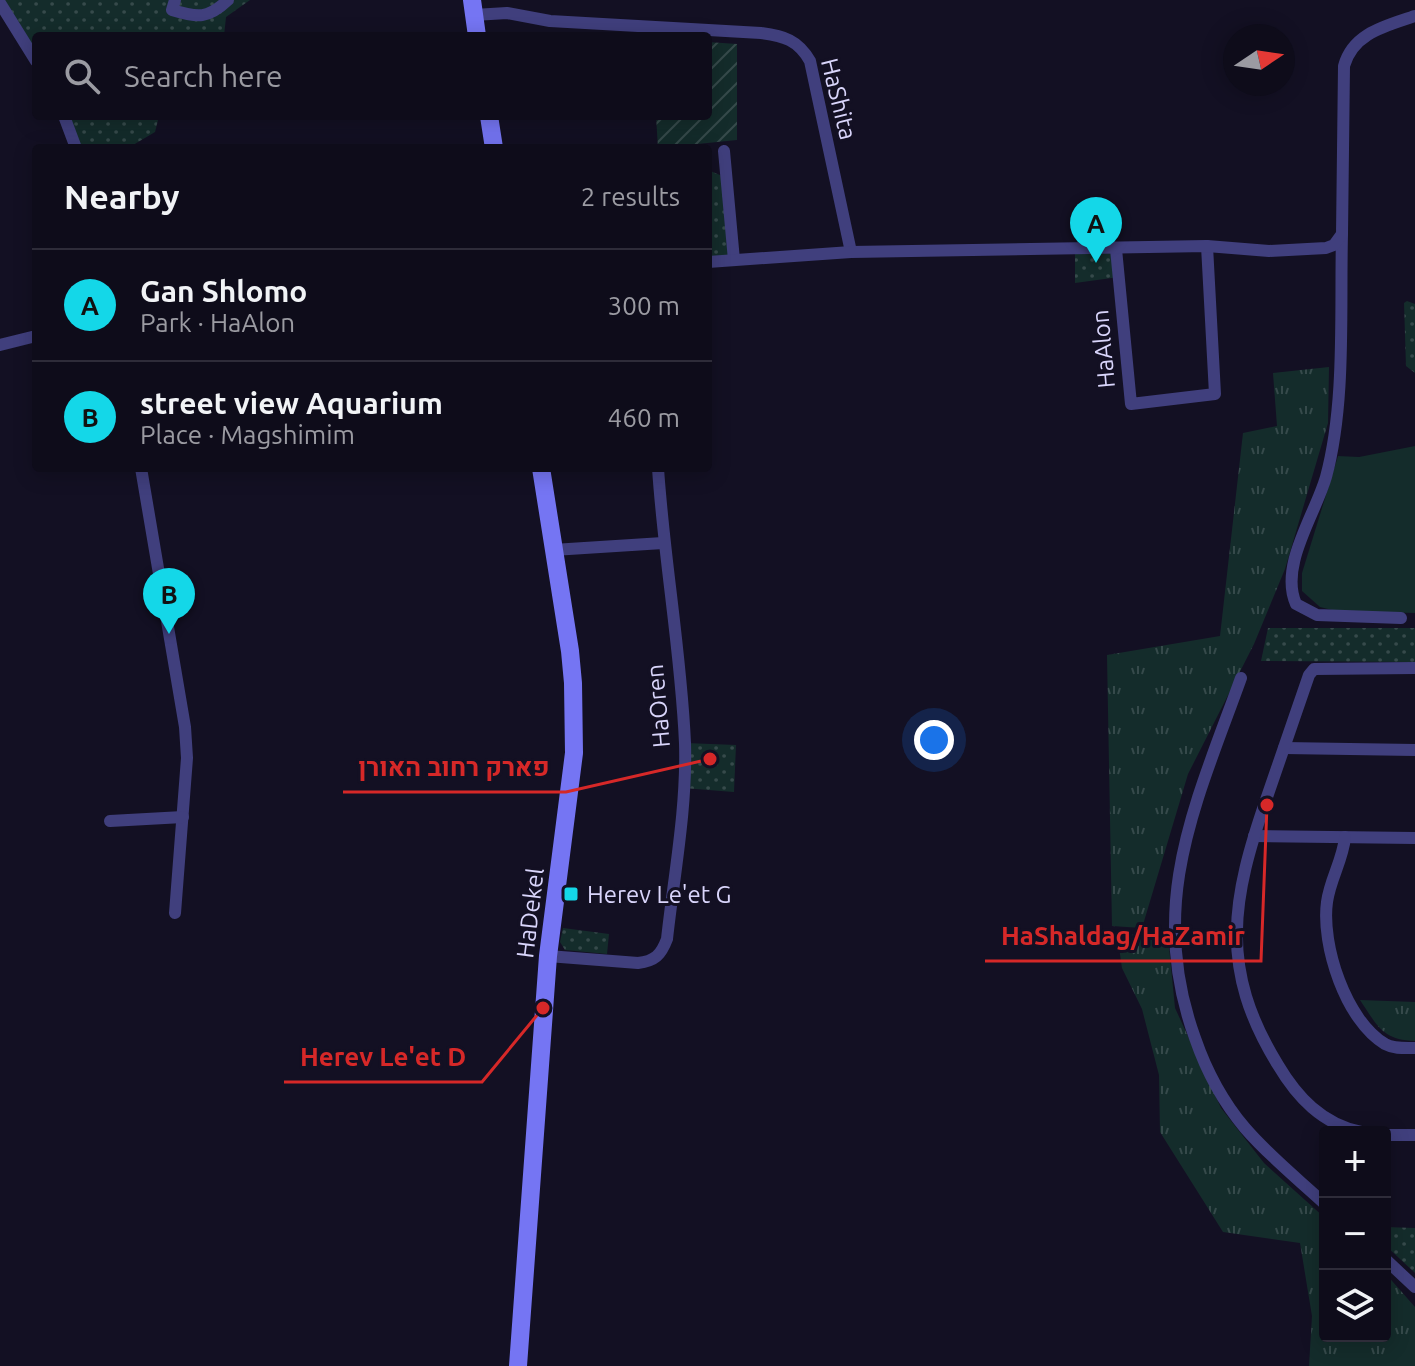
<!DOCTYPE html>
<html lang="en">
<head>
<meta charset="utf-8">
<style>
  :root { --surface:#0e0c1a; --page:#1c1a27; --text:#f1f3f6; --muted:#9b9ba2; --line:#2e2c39; --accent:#14d7e8 }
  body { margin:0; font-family:Ubuntu,Heebo,sans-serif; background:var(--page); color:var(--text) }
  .controls { position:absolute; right:24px; bottom:24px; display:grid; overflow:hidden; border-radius:8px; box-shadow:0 4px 20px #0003 }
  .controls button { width:72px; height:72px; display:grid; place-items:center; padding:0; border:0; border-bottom:2px solid var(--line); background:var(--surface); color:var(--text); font:40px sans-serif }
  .compass { position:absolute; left:1223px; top:24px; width:72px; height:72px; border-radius:50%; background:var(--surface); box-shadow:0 4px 20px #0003; rotate:77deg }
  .you { position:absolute; left:934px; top:740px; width:28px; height:28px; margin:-20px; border:6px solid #fff; border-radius:50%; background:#1a73e8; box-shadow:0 0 0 12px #1a73e833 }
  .badge { display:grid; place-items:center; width:52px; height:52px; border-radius:50%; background:var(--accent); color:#111; font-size:26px; font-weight:700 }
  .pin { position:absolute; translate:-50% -66px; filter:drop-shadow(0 2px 4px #0008) }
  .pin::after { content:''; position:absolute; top:42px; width:28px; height:24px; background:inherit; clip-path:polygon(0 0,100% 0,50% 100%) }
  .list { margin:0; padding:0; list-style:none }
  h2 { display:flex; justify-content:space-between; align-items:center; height:104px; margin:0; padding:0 32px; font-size:34px }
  h2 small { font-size:26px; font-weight:400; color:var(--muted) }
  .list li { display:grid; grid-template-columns:52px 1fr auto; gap:24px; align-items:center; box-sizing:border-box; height:112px; padding:0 32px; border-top:2px solid var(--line) }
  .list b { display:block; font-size:30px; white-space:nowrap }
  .list p { margin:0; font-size:26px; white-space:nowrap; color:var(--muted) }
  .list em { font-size:26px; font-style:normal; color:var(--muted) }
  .icon { flex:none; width:44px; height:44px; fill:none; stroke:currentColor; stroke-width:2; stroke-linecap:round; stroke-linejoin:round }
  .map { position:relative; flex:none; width:1415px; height:1366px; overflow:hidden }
  .search { position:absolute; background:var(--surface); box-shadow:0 4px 20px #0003; left:32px; top:32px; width:680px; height:88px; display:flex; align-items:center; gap:20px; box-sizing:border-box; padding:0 28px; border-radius:8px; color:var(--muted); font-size:30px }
  .panel { position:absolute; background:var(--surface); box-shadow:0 4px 20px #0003; left:32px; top:144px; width:680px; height:328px; border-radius:8px }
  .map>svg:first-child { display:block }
  .grass { fill:url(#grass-tufts) }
  .park { fill:url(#park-dots) }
  .garden { fill:url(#garden-furrows) }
  .pitch { fill:#142c2b }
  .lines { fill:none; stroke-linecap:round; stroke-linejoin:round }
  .street { stroke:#403f7d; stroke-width:12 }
  .secondary { stroke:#7575f3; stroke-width:18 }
  .poi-dot { fill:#14d7e8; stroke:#131023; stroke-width:3 }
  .labels { text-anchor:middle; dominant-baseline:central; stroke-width:6; stroke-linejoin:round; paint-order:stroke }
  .street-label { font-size:24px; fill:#d9d5fb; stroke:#131023 }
  .poi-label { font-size:24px; fill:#d9d5fb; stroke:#131023; text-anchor:start }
  .leader { fill:none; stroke:#d62828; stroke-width:3 }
  .callout-dot { fill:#d62828; stroke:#131023; stroke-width:3 }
  .callout-label { font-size:26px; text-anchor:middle; font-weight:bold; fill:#d62828; stroke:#131023; stroke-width:6; stroke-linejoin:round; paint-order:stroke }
</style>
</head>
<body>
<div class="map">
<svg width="1415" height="1366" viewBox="0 0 1415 1366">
  <defs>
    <pattern id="grass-tufts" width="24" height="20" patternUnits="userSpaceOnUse" patternTransform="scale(2)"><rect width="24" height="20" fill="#142c2b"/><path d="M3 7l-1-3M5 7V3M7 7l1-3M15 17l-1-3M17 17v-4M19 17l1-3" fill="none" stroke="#364a4b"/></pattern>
    <pattern id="park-dots" width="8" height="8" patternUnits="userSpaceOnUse" patternTransform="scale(2)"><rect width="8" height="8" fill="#142c2b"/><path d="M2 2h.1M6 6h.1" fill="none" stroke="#364a4b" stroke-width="1.8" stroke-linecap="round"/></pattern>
    <pattern id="garden-furrows" width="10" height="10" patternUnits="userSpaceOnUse" patternTransform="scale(2)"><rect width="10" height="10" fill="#142c2b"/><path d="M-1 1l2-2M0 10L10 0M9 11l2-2" fill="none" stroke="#364a4b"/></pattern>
  </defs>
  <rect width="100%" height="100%" fill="#131023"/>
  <g class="grass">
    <polygon points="1329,367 1328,423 1285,569 1254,644 1188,774 1142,928 1112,926 1107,655 1220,636 1243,433 1277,426 1273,373"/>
    <polygon points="1117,933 1168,937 1175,1008 1221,1108 1264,1163 1325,1218 1325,1336 1385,1336 1385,1273 1415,1307 1415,1366 1309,1366 1312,1316 1300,1243 1223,1232 1160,1132 1159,1075 1142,1009 1122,968"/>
    <path d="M1360,1000L1415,1002V1041C1382,1040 1377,1025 1360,1000Z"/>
  </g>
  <g class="park">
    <polygon points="0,0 250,0 226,17 224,36 36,36 36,61"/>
    <polygon points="69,116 159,116 155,132 128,148 78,148"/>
    <polygon points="708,170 727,178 734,260 708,262"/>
    <polygon points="1075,249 1116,249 1119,277 1075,283"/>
    <polygon points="1407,301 1415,304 1415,373 1406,366 1404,303"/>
    <polygon points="1268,628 1415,628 1415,662 1261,661"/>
    <polygon points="685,743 736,745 734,792 683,788"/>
    <polygon points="563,928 609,934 607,954 565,950 560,942"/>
    <polygon points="1385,1227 1415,1228 1415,1273 1385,1245"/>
  </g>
  <polygon class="garden" points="708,42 737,44 737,140 658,148 656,116 708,116"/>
  <polygon class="pitch" points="1415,446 1415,613 1336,611 1320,607 1302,591 1302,573 1338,456 1359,457"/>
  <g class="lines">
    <g class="street">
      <path d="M175,0L172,10C198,18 208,19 228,0"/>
      <polyline points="0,3 36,61"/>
      <path d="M474,15L507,13L550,21L761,33C784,36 798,40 810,61L851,252"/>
      <polyline points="64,116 76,148"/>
      <polyline points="724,151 734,260"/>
      <path d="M1342,234C1340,311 1346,403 1326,477C1315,515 1279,566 1296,604L1317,615L1401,618"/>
      <polyline points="1116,249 1131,404 1215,394 1207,246"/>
      <path d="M708,262L851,252L1207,246L1269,251L1326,248L1334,245L1342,234L1344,66C1353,33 1386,26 1415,16"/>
      <polyline points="0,345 36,336"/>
      <polyline points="141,468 185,727 187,758 175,913"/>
      <polyline points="553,550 663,543"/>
      <path d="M1241,678C1196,803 1146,904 1195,1038C1206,1070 1223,1102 1245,1128C1269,1156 1298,1179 1325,1204"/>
      <polyline points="1284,748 1415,750"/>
      <polyline points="110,821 183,817"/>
      <polyline points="1254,836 1415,838"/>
      <path d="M1345,837C1343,860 1330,879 1327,902C1321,945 1346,1021 1385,1044C1394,1049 1405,1048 1415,1048"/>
      <path d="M548,956L638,963C655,961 661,955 667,939C674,875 687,808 685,743C681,651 664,560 658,468"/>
      <path d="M1361,1132C1322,1124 1297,1097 1278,1065C1218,968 1232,898 1267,797C1281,756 1295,716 1309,675L1314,669L1415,668"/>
      <polyline points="1385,1135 1415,1135"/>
      <polyline points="1385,1259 1415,1287"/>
    </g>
    <g class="secondary">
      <polyline points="472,0 477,36"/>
      <polyline points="489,116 494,148"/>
      <polyline points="518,1366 548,956 574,753 573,683 570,651 541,468"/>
    </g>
  </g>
  <rect class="poi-dot" x="563" y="886" width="16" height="16" rx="4"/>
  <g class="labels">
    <g class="street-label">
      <text transform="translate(839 99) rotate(76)">HaShita</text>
      <text transform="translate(1103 349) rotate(-95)">HaAlon</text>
      <text transform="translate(658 706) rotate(-95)">HaOren</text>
      <text transform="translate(530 913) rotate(-83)">HaDekel</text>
    </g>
    <g class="poi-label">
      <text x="587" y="894">Herev Le'et G</text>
    </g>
  </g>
  <path class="leader" d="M710 759L566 792H343M1267 805L1261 961H985M543 1008L482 1082H284"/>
  <g class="callout-dot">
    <circle cx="710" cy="759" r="8"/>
    <circle cx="1267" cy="805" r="8"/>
    <circle cx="543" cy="1008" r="8"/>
  </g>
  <g class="callout-label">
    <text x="454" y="776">פארק רחוב האורן</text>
    <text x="1123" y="945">HaShaldag/HaZamir</text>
    <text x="383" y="1066">Herev Le'et D</text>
  </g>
</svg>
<div class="controls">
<button>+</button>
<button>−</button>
<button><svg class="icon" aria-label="layers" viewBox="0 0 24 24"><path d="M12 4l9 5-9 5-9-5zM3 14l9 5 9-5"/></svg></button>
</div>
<svg class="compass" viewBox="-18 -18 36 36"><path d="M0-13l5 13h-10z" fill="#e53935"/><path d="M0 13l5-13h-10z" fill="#9b9ba2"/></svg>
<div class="you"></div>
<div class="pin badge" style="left:1096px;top:263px">A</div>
<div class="pin badge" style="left:169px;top:634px">B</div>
<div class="search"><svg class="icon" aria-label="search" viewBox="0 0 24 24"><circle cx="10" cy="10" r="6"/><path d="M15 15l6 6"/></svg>Search here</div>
<section class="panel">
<h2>Nearby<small>2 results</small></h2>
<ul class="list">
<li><span class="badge">A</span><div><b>Gan Shlomo</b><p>Park · HaAlon</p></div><em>300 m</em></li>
<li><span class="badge">B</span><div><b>street view Aquarium</b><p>Place · Magshimim</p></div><em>460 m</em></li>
</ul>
</section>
</div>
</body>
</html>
